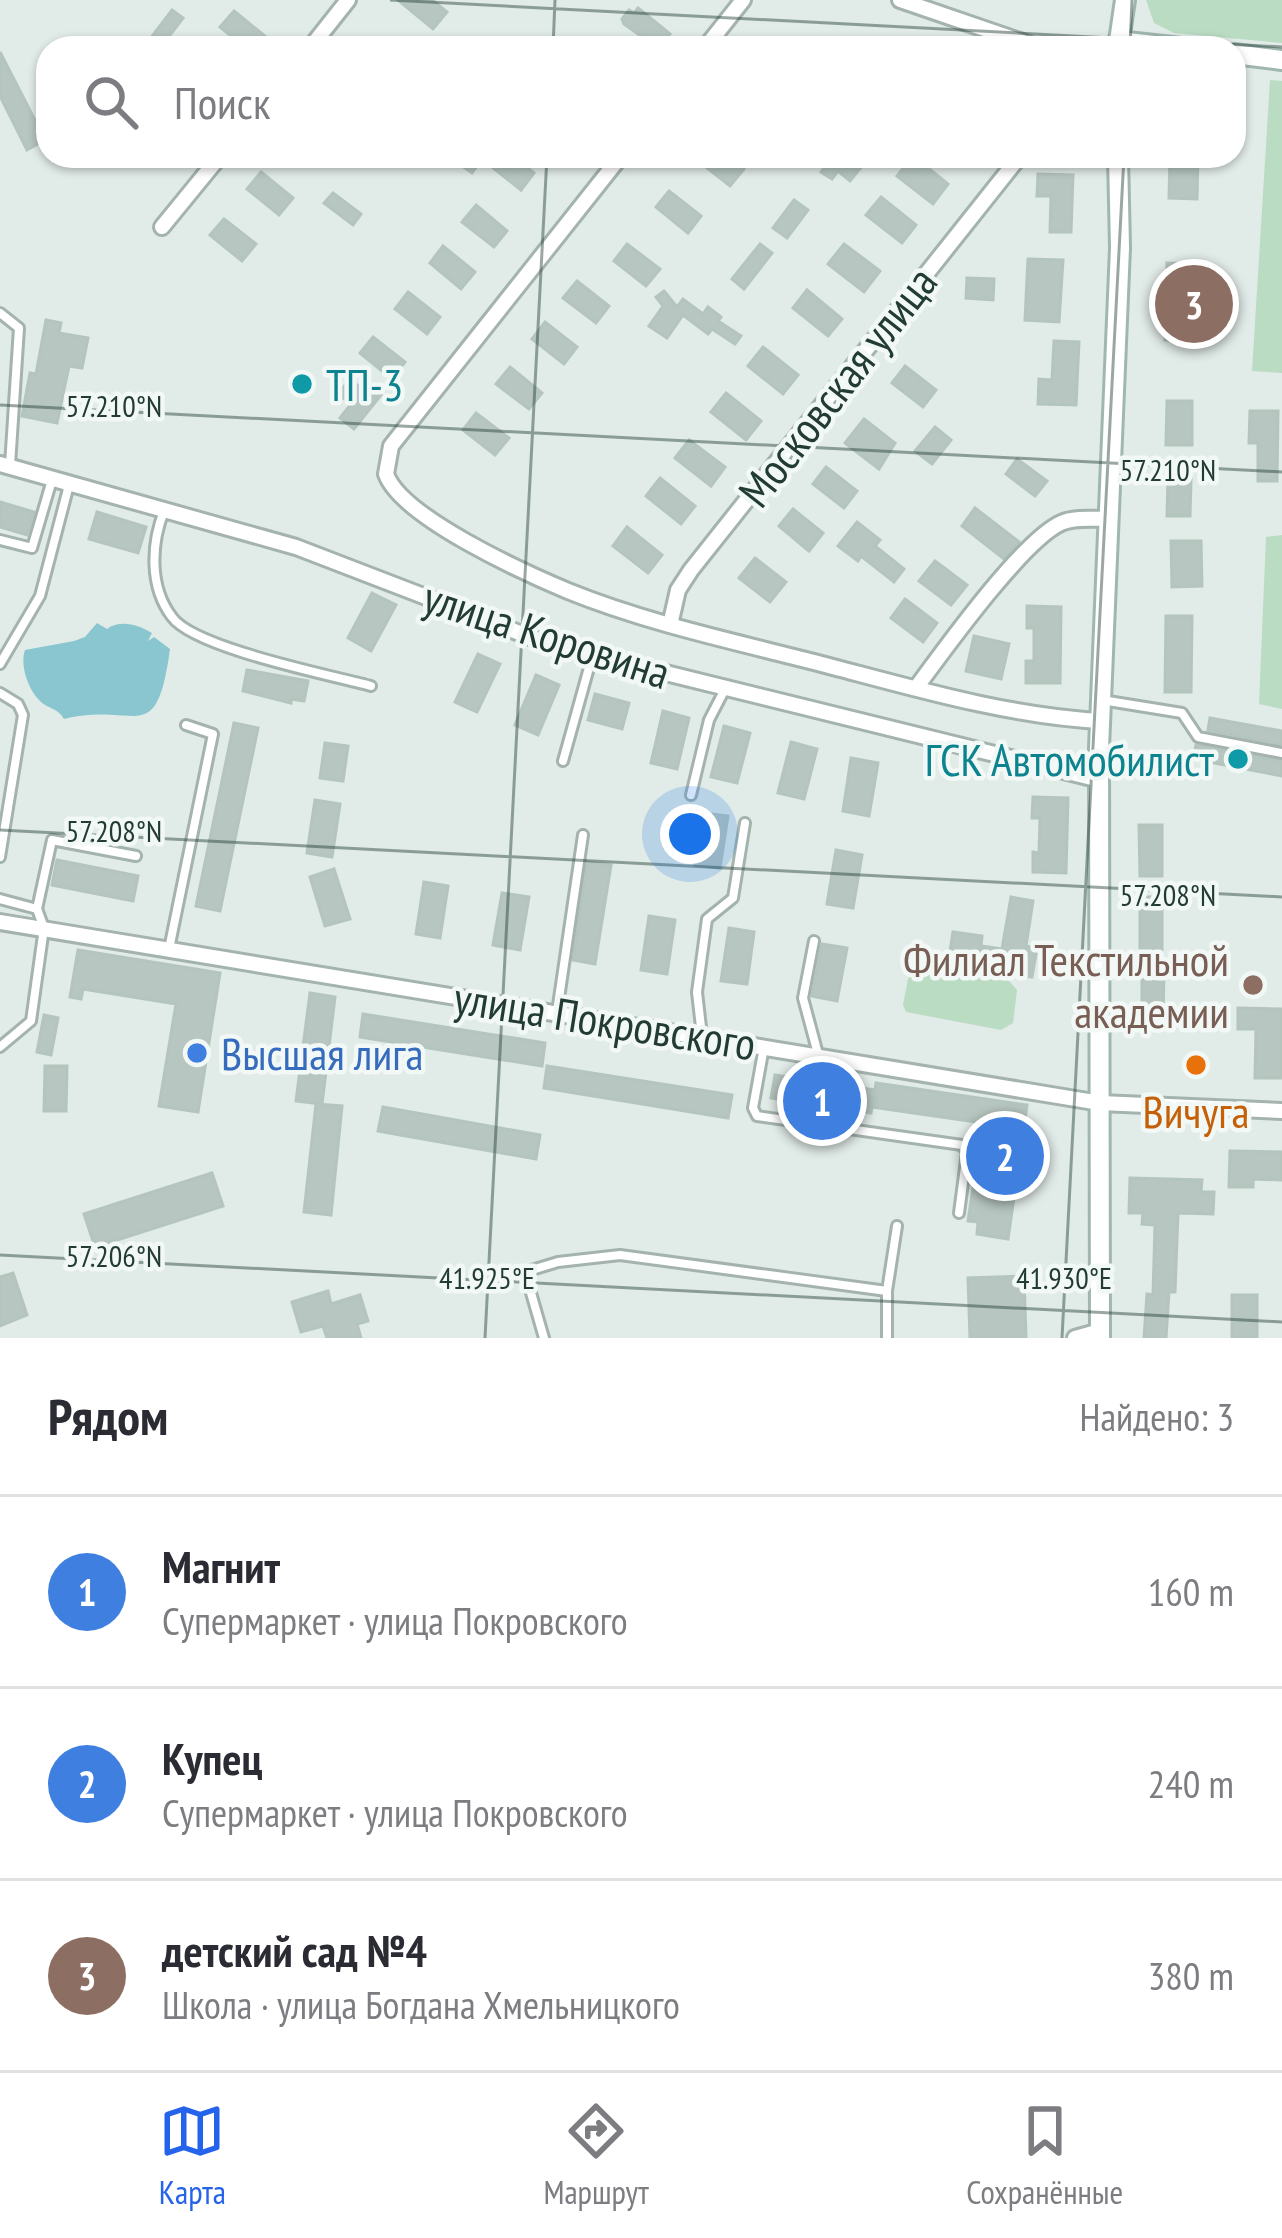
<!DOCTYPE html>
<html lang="ru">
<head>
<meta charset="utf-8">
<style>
  :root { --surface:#fff; --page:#f7f7f7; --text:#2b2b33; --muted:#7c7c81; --line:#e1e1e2; --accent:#2563eb }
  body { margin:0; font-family:"PT Sans Narrow",sans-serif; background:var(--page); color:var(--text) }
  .you { position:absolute; left:690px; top:834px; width:42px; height:42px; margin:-30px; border:9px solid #fff; border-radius:50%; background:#1a73e8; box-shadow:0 0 0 18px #1a73e833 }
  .badge { display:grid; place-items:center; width:78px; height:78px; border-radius:50%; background:var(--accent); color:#fff; font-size:39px; font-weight:700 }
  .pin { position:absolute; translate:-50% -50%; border:6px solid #fff; box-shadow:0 3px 12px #0006 }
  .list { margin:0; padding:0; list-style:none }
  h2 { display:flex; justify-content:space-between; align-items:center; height:156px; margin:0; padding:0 48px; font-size:51px }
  h2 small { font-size:39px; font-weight:400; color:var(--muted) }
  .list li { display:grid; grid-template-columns:78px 1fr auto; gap:36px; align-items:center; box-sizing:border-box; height:192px; padding:0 48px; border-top:3px solid var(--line) }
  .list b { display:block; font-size:45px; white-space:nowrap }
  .list p { margin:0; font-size:39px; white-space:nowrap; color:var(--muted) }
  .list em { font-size:39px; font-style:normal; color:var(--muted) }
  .icon { flex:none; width:66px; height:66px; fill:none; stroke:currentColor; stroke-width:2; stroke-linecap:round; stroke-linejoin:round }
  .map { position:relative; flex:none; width:1282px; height:1338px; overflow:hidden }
  .search { position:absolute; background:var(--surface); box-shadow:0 3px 9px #0004; left:36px; right:36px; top:36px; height:132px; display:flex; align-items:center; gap:30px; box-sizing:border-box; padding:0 42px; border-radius:36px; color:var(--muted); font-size:45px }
  .sheet { height:732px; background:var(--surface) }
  nav { display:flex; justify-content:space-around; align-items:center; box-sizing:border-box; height:168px; border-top:3px solid var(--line); background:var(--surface); font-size:33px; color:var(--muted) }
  nav a { display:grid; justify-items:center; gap:6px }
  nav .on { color:var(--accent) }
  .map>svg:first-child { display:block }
  .green { fill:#badcc3 }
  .water { fill:#8ac6cf }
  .building { fill:#b7c6c0; stroke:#b4c5be; stroke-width:3 }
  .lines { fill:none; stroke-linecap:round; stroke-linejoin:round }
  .lane-casing { stroke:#a4b3ae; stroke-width:14 }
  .street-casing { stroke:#a4b3ae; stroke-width:20 }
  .secondary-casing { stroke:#a0b7af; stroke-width:24 }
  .lane { stroke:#fff; stroke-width:8 }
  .street { stroke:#fff; stroke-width:14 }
  .secondary { stroke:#fff; stroke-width:18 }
  .ticks { fill:none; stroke:#223c34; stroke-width:3; stroke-opacity:0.45 }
  .culture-dot { fill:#0f9aa8; stroke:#f2f8f5; stroke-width:4.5 }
  .education-dot { fill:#8d6e63; stroke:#f2f8f5; stroke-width:4.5 }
  .shop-dot { fill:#3f7fe0; stroke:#f2f8f5; stroke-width:4.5 }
  .food-dot { fill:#e8710a; stroke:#f2f8f5; stroke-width:4.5 }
  .labels { text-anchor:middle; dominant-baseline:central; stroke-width:9; stroke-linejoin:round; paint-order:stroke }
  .culture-label { font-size:45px; fill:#0d838f; stroke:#f2f8f5; text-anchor:start }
  .street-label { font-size:45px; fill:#223c34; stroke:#f2f8f5 }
  .education-label { font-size:45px; fill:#785e54; stroke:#f2f8f5; text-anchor:end }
  .shop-label { font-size:45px; fill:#366cbe; stroke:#f2f8f5; text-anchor:start }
  .food-label { font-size:45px; fill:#c56008; stroke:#f2f8f5 }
  .ticks-label { font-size:30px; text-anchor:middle; fill:#223c34; stroke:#f2f8f5; stroke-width:9; stroke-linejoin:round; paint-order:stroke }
</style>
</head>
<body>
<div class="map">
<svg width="1282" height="1338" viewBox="0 0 1282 1338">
  <rect width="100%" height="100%" fill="#e1ebe7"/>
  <g class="green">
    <polygon points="1146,0 1282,0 1282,43 1174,33 1154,23"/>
    <polygon points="1270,80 1282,81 1282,373 1252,371"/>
    <polygon points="1282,535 1282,709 1259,704 1266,537"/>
    <polygon points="921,967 1009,981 1017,990 1013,1023 1001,1030 906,1012 903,1005 909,974"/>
  </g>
  <path class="water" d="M97,623L107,629C120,619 139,625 152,633L148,641L154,637L170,649C156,751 137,701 64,719C57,707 47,709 39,700C27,687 20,664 25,650L74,641L85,637Z"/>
  <g class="building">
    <polygon points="398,0 432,0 447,12 433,29"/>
    <polygon points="638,8 670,34 658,48 624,24 622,19 629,10 634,13"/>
    <polygon points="172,10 183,18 161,47 150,39"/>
    <polygon points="234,11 266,37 256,48 246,48 220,27"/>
    <polygon points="0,52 45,140 27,150 0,96"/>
    <polygon points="448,156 513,156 534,173 521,190 482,159 472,173"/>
    <polygon points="692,156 727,156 744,169 730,186"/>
    <polygon points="833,156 853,156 863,165 850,181 838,171 832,179 821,172"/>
    <polygon points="913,156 948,184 933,204 897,176"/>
    <polygon points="1170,156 1198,156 1197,199 1169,198"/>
    <polygon points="261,172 293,198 279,215 247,189"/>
    <polygon points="1038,174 1073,175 1071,232 1050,232 1051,196 1037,196"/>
    <polygon points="669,191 701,216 688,233 656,207"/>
    <polygon points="333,193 361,214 353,225 324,203"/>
    <polygon points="881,197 916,225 902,243 866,215"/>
    <polygon points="794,200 808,210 787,238 773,228"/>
    <polygon points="476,205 507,231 494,247 462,222"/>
    <polygon points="224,219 256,244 242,261 210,235"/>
    <polygon points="627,244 660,269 646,286 614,261"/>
    <polygon points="760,244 772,253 744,289 732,279"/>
    <polygon points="844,244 880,271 864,292 828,264"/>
    <polygon points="443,246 475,272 461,289 430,263"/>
    <polygon points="1028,259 1063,260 1059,322 1025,320"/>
    <polygon points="1167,263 1193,264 1193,294 1221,295 1221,315 1192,314 1191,341 1165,340"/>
    <polygon points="967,278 994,279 993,300 966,298"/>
    <polygon points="577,281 609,306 596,323 563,298"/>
    <polygon points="807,290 842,319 828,336 793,308"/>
    <polygon points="664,291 677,307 683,299 703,314 708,307 721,317 718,321 741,336 735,344 712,329 708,334 683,315 667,338 649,326 663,306 656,297"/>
    <polygon points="408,292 440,317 427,334 395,309"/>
    <polygon points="46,320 61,323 59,333 88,338 82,368 69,366 57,423 22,416 30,373 36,374"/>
    <polygon points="545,322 577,347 564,364 532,339"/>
    <polygon points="373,337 405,362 392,379 360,353"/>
    <polygon points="1054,341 1079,342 1076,405 1038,404 1039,379 1052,380"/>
    <polygon points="763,347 798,375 783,394 748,366"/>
    <polygon points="905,366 936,390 923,407 892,383"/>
    <polygon points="510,367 542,393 529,409 496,384"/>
    <polygon points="350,379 365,392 370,386 381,395 354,429 340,418 351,404 338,394"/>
    <polygon points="726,393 761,421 746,440 711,412"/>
    <polygon points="1167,401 1192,401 1192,445 1166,445"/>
    <polygon points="1250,411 1278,411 1277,481 1258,481 1258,443 1249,443"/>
    <polygon points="476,413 509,438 495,455 463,430"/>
    <polygon points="864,419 895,443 879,469 845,443"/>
    <polygon points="935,427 951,440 932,464 915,451"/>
    <polygon points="689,440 725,467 711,486 675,458"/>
    <polygon points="1017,459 1047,481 1035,496 1006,474"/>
    <polygon points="826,467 857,491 844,508 813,484"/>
    <polygon points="660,478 695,506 681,524 646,496"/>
    <polygon points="1168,479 1191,479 1190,516 1167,516"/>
    <polygon points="0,502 34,512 27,535 0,527"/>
    <polygon points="975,508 1019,542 1004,559 962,526"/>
    <polygon points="793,509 823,533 809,551 779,526"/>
    <polygon points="97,512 146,527 138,553 89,539"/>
    <polygon points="857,522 880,540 875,546 904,569 894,582 861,556 858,561 838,546"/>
    <polygon points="627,527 662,555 648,573 613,546"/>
    <polygon points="1171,541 1201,541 1202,586 1172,587"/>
    <polygon points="755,558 786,582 770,602 739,578"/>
    <polygon points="935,561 967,585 951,605 919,581"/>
    <polygon points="372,593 396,605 371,651 348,638"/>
    <polygon points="905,599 937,623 923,642 891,618"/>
    <polygon points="1027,606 1061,607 1060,683 1026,683 1026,661 1034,661 1034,628 1027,628"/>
    <polygon points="1166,616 1192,616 1191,692 1165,692"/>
    <polygon points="974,636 1009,644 1001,679 966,671"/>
    <polygon points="478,654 500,664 477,712 455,702"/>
    <polygon points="247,670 308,681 304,701 291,699 291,703 243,691"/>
    <polygon points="536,675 559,685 538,735 515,725"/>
    <polygon points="595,694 629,703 622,729 588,720"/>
    <polygon points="663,711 689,718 677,769 651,763"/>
    <polygon points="1210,718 1282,731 1282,745 1208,730"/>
    <polygon points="234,723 258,728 220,911 196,906"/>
    <polygon points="724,726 750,733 737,783 711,777"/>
    <polygon points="791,742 817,749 804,799 778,793"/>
    <polygon points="325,743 348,746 343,781 320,778"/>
    <polygon points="1196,745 1282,761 1282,776 1193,759"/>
    <polygon points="851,758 878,763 869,816 843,811"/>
    <polygon points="1033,797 1068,798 1066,873 1033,872 1033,852 1039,853 1040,818 1032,818"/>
    <polygon points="315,800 340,804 332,857 307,853"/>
    <polygon points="703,813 728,816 720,868 695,865"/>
    <polygon points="1139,825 1162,825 1162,876 1140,876"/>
    <polygon points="836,850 862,855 853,908 827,904"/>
    <polygon points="57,860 138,876 133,901 52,885"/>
    <polygon points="587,862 611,865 595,964 573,960"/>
    <polygon points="334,869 350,919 325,926 310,877"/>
    <polygon points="424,882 448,886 440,938 416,934"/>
    <polygon points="502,893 529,897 520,950 493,945"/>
    <polygon points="1011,897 1033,901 1026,946 1037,948 1032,977 948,964 953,932 982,936 981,946 1002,949"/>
    <rect x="1140" y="897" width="22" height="53"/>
    <polygon points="649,916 675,920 667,974 641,970"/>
    <polygon points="729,928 754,932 747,984 721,981"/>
    <polygon points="822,944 847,948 837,1001 812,996"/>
    <polygon points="78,950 220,973 198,1112 159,1106 176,1004 83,989 81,999 70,997"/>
    <polygon points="1142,970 1164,970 1163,1022 1142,1022"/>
    <polygon points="310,993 335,997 322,1104 296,1101"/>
    <polygon points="1238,1008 1282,1009 1282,1078 1255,1078 1256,1029 1238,1029"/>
    <polygon points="363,1014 545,1043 542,1066 360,1037"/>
    <polygon points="44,1015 58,1018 51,1055 37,1052"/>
    <polygon points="45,1066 67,1066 66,1111 44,1111"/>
    <polygon points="547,1066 732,1095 728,1118 544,1088"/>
    <polygon points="775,1075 875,1090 876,1083 1027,1105 1008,1239 977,1234 978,1222 968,1221 983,1123 872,1107 871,1113 771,1098"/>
    <polygon points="316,1104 342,1106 331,1215 304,1212"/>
    <polygon points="383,1107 540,1135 536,1159 378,1131"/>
    <polygon points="1230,1151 1282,1152 1282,1180 1253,1179 1253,1187 1229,1187"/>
    <polygon points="212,1173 223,1206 95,1247 84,1214"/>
    <polygon points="1130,1178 1202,1180 1201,1192 1214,1192 1213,1214 1178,1213 1175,1292 1169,1292 1166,1338 1144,1338 1147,1294 1153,1295 1155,1225 1142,1224 1143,1213 1129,1213"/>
    <polygon points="13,1273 27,1315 0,1326 0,1277"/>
    <polygon points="1024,1276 1026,1338 970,1338 968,1278"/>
    <polygon points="328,1291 331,1304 360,1295 368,1321 357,1324 361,1338 327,1338 323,1326 301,1332 292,1302"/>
    <rect x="1232" y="1295" width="25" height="43"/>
  </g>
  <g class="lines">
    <g class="lane-casing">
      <g id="lane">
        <polyline points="0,313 19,328 10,465"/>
        <path d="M164,511C151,544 149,587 172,617C194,648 330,675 371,686"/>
        <polyline points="0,540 32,548 52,480"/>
        <polyline points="0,664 40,596 69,485"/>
        <polyline points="0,693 18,704 23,715 0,857"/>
        <polyline points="1102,700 1182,713 1198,737 1282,753"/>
        <polyline points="563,761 592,657"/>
        <polyline points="691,795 709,720 725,689"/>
        <polyline points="0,899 37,909 44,928 31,1021 0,1047"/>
        <polyline points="37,909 52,840 136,856"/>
        <polyline points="814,941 803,998 818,1054"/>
        <polyline points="169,949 213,734 186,725"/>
        <polyline points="557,1012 583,835"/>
        <polyline points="702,1036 697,992 707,919 733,898 745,823"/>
        <polyline points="764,1047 753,1108 757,1116 962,1145 967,1152 959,1213"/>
        <polyline points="544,1338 525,1272 558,1262 620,1255 887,1291"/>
        <polyline points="887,1338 887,1291 897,1226"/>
      </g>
    </g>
    <g class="street-casing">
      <g id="street">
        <polyline points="900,0 1040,48"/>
        <polyline points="310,48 348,0"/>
        <polyline points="705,48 743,0"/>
        <path d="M621,156L391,446L386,474C401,517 525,573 568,591C647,623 732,641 814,662C907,686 1005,716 1101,721"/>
        <polyline points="162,227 220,156"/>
        <polyline points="0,464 296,547 548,644 1100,780"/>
        <polyline points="670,625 678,590 691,570 1020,156"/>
        <path d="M916,688C944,650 1022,541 1061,523C1074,517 1093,519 1108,519"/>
        <polyline points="0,922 1100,1103 1282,1111"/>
        <polyline points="1075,1338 1100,1331"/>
      </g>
    </g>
    <g class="secondary-casing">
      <g id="secondary">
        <polyline points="1118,41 1181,48"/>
        <polyline points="1118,48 1125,0"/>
        <polyline points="1234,54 1282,60"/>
        <polyline points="1100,1338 1099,748 1120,248 1118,156"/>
      </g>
    </g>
    <use href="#lane" class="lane"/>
    <use href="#street" class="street"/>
    <use href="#secondary" class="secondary"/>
  </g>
  <path class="ticks" d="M390,0L1282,47M553,48L555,0M1130,48L1132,0M0,405L1282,472M0,830L1282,897M0,1255L1282,1322M485,1338L547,156M1062,1338L1124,156"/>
  <g class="culture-dot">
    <circle cx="302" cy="384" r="12"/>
    <circle cx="1238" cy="759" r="12"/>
  </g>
  <circle class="education-dot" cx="1253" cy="985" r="12"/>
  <circle class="shop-dot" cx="197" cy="1053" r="12"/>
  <circle class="food-dot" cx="1196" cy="1065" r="12"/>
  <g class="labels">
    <g class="culture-label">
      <text x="326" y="384">ТП-3</text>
      <text x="1214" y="759" text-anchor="end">ГСК Автомобилист</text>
    </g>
    <g class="street-label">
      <text transform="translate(837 386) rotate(-52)">Московская улица</text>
      <text transform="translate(547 634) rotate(18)">улица Коровина</text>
      <text transform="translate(605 1020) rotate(9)">улица Покровского</text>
    </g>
    <g class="education-label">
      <text x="1229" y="959">Филиал Текстильной<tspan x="1229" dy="52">академии</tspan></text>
    </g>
    <g class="shop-label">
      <text x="221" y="1053">Высшая лига</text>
    </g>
    <g class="food-label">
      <text x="1196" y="1111">Вичуга</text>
    </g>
  </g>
  <g class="ticks-label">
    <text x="114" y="417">57.210°N</text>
    <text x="1168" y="481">57.210°N</text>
    <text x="114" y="842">57.208°N</text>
    <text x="1168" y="906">57.208°N</text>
    <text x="114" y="1267">57.206°N</text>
    <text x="487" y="1289">41.925°E</text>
    <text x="1064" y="1289">41.930°E</text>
  </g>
</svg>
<div class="you"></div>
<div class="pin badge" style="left:822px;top:1101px;background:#3f7fe0">1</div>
<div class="pin badge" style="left:1005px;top:1156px;background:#3f7fe0">2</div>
<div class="pin badge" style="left:1194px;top:304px;background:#8d6e63">3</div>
<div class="search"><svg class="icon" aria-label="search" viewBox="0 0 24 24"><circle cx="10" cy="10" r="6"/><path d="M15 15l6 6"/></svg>Поиск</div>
</div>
<section class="sheet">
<h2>Рядом<small>Найдено: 3</small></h2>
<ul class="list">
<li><span class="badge" style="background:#3f7fe0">1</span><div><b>Магнит</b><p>Супермаркет · улица Покровского</p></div><em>160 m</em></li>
<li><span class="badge" style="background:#3f7fe0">2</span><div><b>Купец</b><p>Супермаркет · улица Покровского</p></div><em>240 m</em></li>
<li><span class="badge" style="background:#8d6e63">3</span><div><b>детский сад №4</b><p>Школа · улица Богдана Хмельницкого</p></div><em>380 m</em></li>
</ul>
</section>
<nav>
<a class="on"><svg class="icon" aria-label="map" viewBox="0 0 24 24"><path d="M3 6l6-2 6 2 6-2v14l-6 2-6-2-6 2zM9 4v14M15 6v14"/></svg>Карта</a>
<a><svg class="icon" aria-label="directions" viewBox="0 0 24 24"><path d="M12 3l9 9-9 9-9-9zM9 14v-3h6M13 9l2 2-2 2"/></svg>Маршрут</a>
<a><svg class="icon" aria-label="saved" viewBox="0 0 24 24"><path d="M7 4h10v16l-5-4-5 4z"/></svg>Сохранённые</a>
</nav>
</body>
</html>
